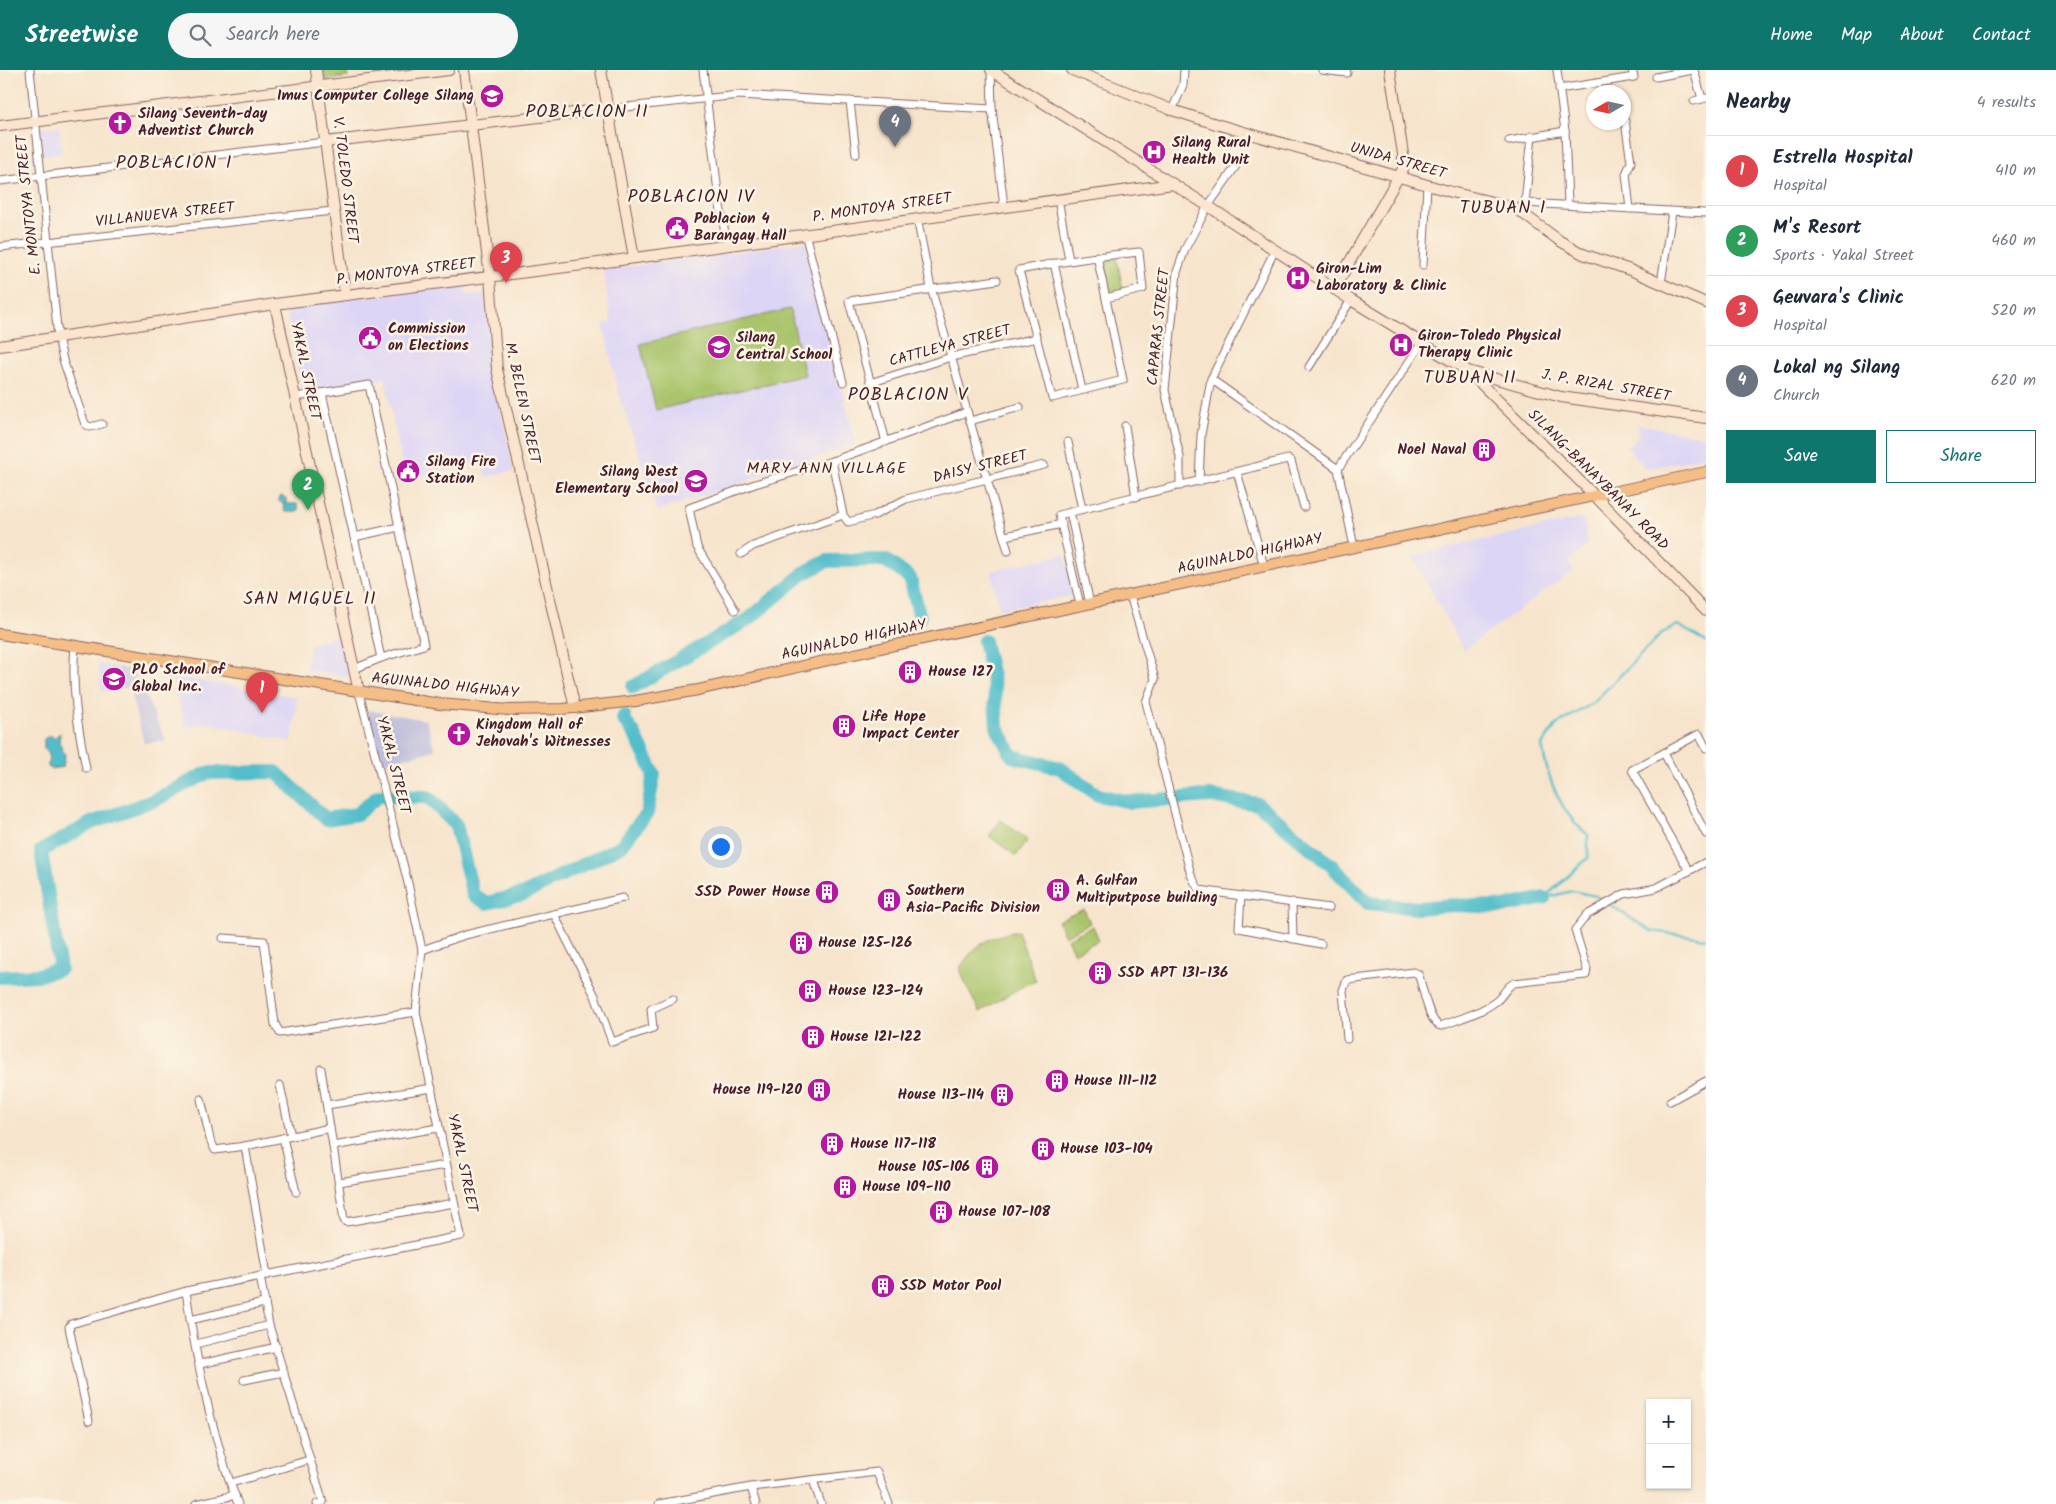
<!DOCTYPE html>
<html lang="en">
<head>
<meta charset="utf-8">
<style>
  :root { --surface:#fff; --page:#f6f6f7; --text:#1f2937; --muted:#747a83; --line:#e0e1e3; --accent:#0f766e }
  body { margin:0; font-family:Kalam,sans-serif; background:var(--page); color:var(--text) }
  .controls { position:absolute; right:15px; bottom:15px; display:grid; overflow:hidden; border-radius:0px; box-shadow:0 1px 4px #0004 }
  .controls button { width:45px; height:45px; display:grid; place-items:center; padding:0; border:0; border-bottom:1px solid var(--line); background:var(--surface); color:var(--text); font:25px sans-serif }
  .compass { position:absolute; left:1586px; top:15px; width:45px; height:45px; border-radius:50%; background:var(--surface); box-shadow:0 1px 4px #0004; rotate:261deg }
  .you { position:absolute; left:720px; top:776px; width:18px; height:18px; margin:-12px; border:4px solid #fff; border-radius:50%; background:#1a73e8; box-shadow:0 0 0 8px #1a73e833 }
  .badge { display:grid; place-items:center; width:32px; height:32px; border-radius:50%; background:var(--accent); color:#fff; font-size:16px; font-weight:700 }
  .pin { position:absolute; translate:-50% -41px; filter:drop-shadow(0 1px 2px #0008) }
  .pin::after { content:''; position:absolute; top:26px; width:18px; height:15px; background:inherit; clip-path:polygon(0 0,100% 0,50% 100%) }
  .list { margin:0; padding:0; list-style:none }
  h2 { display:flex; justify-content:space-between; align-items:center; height:65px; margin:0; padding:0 20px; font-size:21px }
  h2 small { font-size:16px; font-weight:400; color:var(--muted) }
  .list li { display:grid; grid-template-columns:32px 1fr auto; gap:15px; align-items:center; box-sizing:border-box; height:70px; padding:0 20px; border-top:1px solid var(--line) }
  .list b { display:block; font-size:19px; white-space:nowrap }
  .list p { margin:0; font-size:16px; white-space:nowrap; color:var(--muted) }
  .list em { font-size:16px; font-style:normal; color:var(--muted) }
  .actions { display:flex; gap:10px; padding:15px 20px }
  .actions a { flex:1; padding:11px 0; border:1px solid var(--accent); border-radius:0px; text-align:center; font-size:18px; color:var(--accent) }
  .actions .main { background:var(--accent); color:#fff }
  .icon { flex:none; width:28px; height:28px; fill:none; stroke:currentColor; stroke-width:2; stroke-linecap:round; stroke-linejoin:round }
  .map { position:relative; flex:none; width:1706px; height:1434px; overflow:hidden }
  header { display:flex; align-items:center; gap:30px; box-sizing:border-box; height:70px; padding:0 25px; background:var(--accent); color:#fff }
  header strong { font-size:24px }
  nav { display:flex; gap:28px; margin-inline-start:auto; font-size:18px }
  .search { width:350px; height:45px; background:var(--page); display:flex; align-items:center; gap:12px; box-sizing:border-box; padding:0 18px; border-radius:28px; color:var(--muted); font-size:19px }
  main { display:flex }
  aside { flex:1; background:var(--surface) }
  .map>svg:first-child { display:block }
  .built { fill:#ddd5f6 }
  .industrial { fill:#c2c1dc }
  .green { fill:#a9c46a; stroke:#7a724a }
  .water { fill:#52becb; stroke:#4e6e7b }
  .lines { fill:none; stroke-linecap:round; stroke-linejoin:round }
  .stream { stroke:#52becb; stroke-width:2.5 }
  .river { stroke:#52becb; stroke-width:14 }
  .street-casing { stroke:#876463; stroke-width:9 }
  .secondary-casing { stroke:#876463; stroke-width:12 }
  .primary-casing { stroke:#876463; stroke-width:12 }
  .street { stroke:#fff; stroke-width:7 }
  .secondary { stroke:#fbe5cf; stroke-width:10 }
  .primary { stroke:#f6be87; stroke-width:10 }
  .labels { text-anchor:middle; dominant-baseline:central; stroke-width:5; stroke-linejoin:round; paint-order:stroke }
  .poi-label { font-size:15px; font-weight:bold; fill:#4a1f2b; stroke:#fcf5e5; text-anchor:start }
  .street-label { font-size:15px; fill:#4a1f2b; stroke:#fcf5e5 }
  .neighbourhood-label { font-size:16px; letter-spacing:1px; fill:#4a1f2b; stroke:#fcf5e5 }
  .quarter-label { font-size:18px; letter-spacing:1px; fill:#4a1f2b; stroke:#fcf5e5 }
</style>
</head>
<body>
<header>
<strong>Streetwise</strong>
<div class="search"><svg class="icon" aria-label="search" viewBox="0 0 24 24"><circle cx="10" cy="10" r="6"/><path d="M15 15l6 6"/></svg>Search here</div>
<nav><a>Home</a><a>Map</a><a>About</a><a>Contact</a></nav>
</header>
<main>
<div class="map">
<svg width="1706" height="1434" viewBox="0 0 1706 1434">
  <rect width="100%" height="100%" fill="#fcf5e5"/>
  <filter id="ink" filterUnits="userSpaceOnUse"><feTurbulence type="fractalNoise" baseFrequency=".02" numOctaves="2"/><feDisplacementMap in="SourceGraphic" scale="10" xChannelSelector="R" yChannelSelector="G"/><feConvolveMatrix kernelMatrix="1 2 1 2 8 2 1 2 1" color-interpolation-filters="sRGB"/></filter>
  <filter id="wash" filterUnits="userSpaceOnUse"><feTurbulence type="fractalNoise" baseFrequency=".0096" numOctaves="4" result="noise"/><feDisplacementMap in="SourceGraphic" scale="20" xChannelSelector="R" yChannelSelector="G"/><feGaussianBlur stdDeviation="1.12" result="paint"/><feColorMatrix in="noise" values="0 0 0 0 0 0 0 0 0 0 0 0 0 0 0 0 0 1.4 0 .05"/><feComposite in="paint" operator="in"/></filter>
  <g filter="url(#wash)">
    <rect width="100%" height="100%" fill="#f7e4cc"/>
    <g class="built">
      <polygon points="59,56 62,83 41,85 40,58"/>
      <polygon points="806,172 836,300 856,374 657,441 618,321 603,254 611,253 604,200"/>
      <polygon points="465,216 467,225 485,223 493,307 514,401 485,407 482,393 405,410 385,308 302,324 286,238 352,228"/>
      <polygon points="1637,354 1706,367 1706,386 1646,399 1626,377 1639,366"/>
      <polygon points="1583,448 1588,474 1568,493 1574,500 1464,580 1412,486"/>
      <polygon points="1065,484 1075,525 1000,540 991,501"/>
      <polygon points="340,565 349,607 306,599 310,574"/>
      <polygon points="98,594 118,597 122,618 102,621"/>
      <polygon points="171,606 297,627 292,672 208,653 186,657"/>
    </g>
    <g class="industrial">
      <polygon points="118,597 134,600 166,671 144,673 129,618 122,618"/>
      <polygon points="367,640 426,650 435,680 381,694"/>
    </g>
    <g class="green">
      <polygon points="324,0 348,0 348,7 325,10"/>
      <polygon points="1117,188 1123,221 1108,224 1102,191"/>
      <polygon points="790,239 805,305 656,340 640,274"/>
      <polygon points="1001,750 1028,770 1016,786 989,766"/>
      <polygon points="1084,839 1090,853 1065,866 1058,851"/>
      <polygon points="1093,856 1099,870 1074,883 1067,869"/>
      <path d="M1018,861L1036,911L1021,917L980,942L966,916L960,898C976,872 989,867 1018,861Z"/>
    </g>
    <g class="water">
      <polygon points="281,426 286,428 286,434 297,434 299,439 297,442 285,442 283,434 278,430"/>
      <polygon points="60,663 59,672 65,685 63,697 52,699 48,697 49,682 44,679 44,669 50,665 54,668"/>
    </g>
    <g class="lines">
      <g class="stream">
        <path d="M1544,828L1588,788V765C1561,744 1547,708 1542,675L1556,655L1593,633L1662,563L1678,555L1706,572"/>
        <polyline points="1545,828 1572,821 1596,826 1651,861 1706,868"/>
      </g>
      <g class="river">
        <polyline points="984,571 994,616 997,657 1012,686 1060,698 1098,725 1130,732 1209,726 1258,734 1331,795 1368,833 1418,838 1452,835 1503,837 1544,828"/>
        <polyline points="633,617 749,549 804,503 827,491 885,490 910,508 920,548"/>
        <polyline points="0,907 38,905 60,899 41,781 91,753 155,730 207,703 276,702 326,749 357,744 378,726 428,727 456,755 473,825 487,833 524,824 621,776 647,743 654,704 634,663 623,649 624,646"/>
      </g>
    </g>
  </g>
  <g filter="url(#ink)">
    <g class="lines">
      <g class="street-casing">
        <g id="street">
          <polyline points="30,0 58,267 63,290 85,354 90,357 102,354"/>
          <polyline points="703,0 719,130 727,174"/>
          <polyline points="991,0 992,39 1004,136"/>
          <polyline points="1322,0 1347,3 1346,0"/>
          <polyline points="1557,0 1565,61 1568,134"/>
          <polyline points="1694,0 1702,29"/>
          <polyline points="1656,7 1693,0"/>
          <polyline points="1559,19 1634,7 1632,0"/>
          <polyline points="850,31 856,84"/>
          <polyline points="1694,31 1706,28"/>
          <polyline points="608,39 739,25 992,39"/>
          <polyline points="1172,40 1183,15 1184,0"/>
          <polyline points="1625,51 1631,92 1626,104 1630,139"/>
          <polyline points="1509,71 1565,61"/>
          <polyline points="0,111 325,72"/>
          <polyline points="1058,129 1069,190"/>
          <polyline points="1525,133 1706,143"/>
          <polyline points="1522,136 1525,133 1532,66"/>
          <polyline points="917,148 931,218 1008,481"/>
          <polyline points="805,163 843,312"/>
          <polyline points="0,177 333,141"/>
          <path d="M1097,186L1123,310L1052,328L1019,200C1059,192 1098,186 1139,182L1143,219L1106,228"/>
          <polyline points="1054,193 1082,320"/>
          <polyline points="1423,195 1427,115"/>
          <polyline points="1661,213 1672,142"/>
          <polyline points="1309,297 1351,230"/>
          <polyline points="1211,309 1338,399"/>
          <polyline points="870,313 951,287 1037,268"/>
          <polyline points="322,323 381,588"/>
          <polyline points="296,327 369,315 424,575 381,588 354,599"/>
          <polyline points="970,351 1020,337"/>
          <polyline points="1125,356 1136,427"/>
          <polyline points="886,372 849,231 997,210"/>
          <polyline points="1068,372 1082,439"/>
          <polyline points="832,391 843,445 848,452 875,445 906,429 1044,395"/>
          <polyline points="1338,399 1421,274"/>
          <polyline points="1338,399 1354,477"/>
          <polyline points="1237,402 1264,496"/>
          <polyline points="1199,412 1201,365 1211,309 1275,180"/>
          <polyline points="1180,416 1180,387 1165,320 1177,202 1185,179 1208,136 1236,96"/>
          <polyline points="1070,442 1090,534"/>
          <polyline points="1005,466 1062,454"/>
          <polyline points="354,467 399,457"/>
          <polyline points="741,484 753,476 843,445"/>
          <polyline points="1130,525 1155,609 1146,632 1191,805 1199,820 1329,838"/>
          <polyline points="1080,535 1059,445 1288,389 1291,391 1304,437"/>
          <polyline points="735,540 697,477 689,438 755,414 832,391 967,342"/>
          <path d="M75,576C71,618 78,657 86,698"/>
          <polyline points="1664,683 1706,764"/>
          <polyline points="1689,801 1632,700 1699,664 1706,678"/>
          <polyline points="1241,826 1239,858 1321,874"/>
          <polyline points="1292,832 1293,869"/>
          <polyline points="554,844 623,828"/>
          <polyline points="223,868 264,871 275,954 280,963 416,942"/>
          <polyline points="422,880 465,865 554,844 595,926 612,972 653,958 651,939 673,929"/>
          <path d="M1347,969L1343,920L1347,910L1414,902L1418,904C1423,914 1428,954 1441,956C1458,949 1479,944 1495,932C1503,927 1505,917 1514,913L1586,905L1587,899L1575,860L1587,845L1624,824L1656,818L1706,792"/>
          <polyline points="321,999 330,1058"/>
          <polyline points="280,1015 291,1066"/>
          <polyline points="201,1029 210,1069 215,1080 245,1076"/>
          <polyline points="1670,1031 1706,1011"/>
          <polyline points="327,1035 432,1018"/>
          <polyline points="438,1058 333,1076 344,1150 346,1152 454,1133"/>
          <polyline points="283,1068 296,1122"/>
          <polyline points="339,1112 446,1095"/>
          <polyline points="267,1205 245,1076 330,1058 333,1076"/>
          <polyline points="260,1206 269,1255 323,1432 317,1434"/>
          <polyline points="186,1221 461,1166 416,942 422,880 408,813 359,622"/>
          <polyline points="190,1250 264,1233"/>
          <polyline points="196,1274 269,1255"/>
          <polyline points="200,1294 277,1277"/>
          <polyline points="244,1310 284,1302"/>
          <path d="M89,1351L69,1257L71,1254L186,1221C195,1287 214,1372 238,1434"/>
          <polyline points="813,1410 821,1434"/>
          <polyline points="231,1413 309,1390"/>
          <polyline points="751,1417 756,1434"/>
          <polyline points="196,1434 235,1425"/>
          <polyline points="659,1434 751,1417 877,1402 889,1434"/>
        </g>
      </g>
      <g class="secondary-casing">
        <g id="secondary">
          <polyline points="316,0 345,225"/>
          <polyline points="464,0 490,207 497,299 575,638"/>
          <polyline points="601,0 634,188"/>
          <polyline points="991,0 1208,136 1351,230 1468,301 1561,327 1706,348"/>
          <polyline points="1072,0 1172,40 1216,54 1455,123 1505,135 1518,140 1560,171 1583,184 1630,200 1706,233"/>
          <polyline points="0,56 449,0"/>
          <polyline points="325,72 608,39"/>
          <polyline points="1334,219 1403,99 1403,84 1390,0"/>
          <polyline points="275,234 359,622"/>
          <polyline points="0,276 275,234 606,192 1173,114"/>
          <polyline points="1469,302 1596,427 1706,541"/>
        </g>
      </g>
      <g class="primary-casing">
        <polyline id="primary" points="0,564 440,634 509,640 563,639 635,631 698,620 881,578 1706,402"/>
      </g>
      <use href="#street" class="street"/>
      <use href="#secondary" class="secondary"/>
      <use href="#primary" class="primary"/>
    </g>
  </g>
  <defs>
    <g id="university-disc" transform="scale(1.25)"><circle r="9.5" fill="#b5179e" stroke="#fcf5e5"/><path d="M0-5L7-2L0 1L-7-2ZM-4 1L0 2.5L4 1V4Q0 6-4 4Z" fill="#fff"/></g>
    <g id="church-disc" transform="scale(1.25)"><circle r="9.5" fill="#b5179e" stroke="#fcf5e5"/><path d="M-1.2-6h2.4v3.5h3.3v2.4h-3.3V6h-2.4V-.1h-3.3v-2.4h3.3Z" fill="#fff"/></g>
    <g id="hospital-disc" transform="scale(1.25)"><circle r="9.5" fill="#b5179e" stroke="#fcf5e5"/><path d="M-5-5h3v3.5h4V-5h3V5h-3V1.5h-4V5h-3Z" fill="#fff"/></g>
    <g id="civic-disc" transform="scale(1.25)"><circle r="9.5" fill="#b5179e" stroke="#fcf5e5"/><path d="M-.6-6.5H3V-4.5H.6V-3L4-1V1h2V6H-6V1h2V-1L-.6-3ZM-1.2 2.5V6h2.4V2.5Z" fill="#fff"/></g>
    <g id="school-disc" transform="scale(1.25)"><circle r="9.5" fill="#b5179e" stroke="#fcf5e5"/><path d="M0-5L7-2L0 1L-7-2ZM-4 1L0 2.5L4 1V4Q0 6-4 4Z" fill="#fff"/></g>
    <g id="building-disc" transform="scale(1.25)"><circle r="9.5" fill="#b5179e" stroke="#fcf5e5"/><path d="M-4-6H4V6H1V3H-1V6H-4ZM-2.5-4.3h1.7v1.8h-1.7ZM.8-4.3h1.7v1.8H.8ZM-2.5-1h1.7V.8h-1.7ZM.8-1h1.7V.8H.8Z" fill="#fff"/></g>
  </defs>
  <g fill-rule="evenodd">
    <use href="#university-disc" x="492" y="26"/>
    <use href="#church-disc" x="120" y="53"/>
    <use href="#hospital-disc" x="1154" y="82"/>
    <use href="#civic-disc" x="677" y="158"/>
    <use href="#hospital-disc" x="1298" y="208"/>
    <use href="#civic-disc" x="370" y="268"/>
    <use href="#hospital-disc" x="1401" y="275"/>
    <use href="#school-disc" x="719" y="277"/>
    <use href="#building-disc" x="1484" y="380"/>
    <use href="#civic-disc" x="408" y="401"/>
    <use href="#school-disc" x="696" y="411"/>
    <use href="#building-disc" x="910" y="602"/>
    <use href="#school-disc" x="114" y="609"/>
    <use href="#building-disc" x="844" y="656"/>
    <use href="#church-disc" x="459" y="664"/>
    <use href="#building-disc" x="1058" y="820"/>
    <use href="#building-disc" x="827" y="822"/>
    <use href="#building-disc" x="889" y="830"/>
    <use href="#building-disc" x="801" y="873"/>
    <use href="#building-disc" x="1100" y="903"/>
    <use href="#building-disc" x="810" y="921"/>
    <use href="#building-disc" x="813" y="967"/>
    <use href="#building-disc" x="1057" y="1011"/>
    <use href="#building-disc" x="819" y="1020"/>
    <use href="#building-disc" x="1002" y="1025"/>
    <use href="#building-disc" x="832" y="1074"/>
    <use href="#building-disc" x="1043" y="1079"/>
    <use href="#building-disc" x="987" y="1097"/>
    <use href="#building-disc" x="845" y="1117"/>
    <use href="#building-disc" x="941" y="1142"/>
    <use href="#building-disc" x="883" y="1216"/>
  </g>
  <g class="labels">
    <g class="poi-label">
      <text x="474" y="26" text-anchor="end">Imus Computer College Silang</text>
      <text x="138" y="44">Silang Seventh-day<tspan x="138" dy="17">Adventist Church</tspan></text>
      <text x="1172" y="73">Silang Rural<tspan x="1172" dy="17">Health Unit</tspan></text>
      <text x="694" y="149">Poblacion 4<tspan x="694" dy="17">Barangay Hall</tspan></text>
      <text x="1316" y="199">Giron-Lim<tspan x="1316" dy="17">Laboratory &amp; Clinic</tspan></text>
      <text x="388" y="259">Commission<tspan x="388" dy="17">on Elections</tspan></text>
      <text x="1418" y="266">Giron-Toledo Physical<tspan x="1418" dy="17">Therapy Clinic</tspan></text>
      <text x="736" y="268">Silang<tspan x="736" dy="17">Central School</tspan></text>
      <text x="1466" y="380" text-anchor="end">Noel Naval</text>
      <text x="426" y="392">Silang Fire<tspan x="426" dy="17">Station</tspan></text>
      <text x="678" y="402" text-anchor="end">Silang West<tspan x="678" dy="17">Elementary School</tspan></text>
      <text x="132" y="600">PLO School of<tspan x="132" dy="17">Global Inc.</tspan></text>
      <text x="928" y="602">House 127</text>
      <text x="862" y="647">Life Hope<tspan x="862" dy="17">Impact Center</tspan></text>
      <text x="476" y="655">Kingdom Hall of<tspan x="476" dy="17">Jehovah's Witnesses</tspan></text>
      <text x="1076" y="811">A. Gulfan<tspan x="1076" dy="17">Multiputpose building</tspan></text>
      <text x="906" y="821">Southern<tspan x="906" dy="17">Asia-Pacific Division</tspan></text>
      <text x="810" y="822" text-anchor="end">SSD Power House</text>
      <text x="818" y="873">House 125-126</text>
      <text x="1118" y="903">SSD APT 131-136</text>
      <text x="828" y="921">House 123-124</text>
      <text x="830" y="967">House 121-122</text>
      <text x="1074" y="1011">House 111-112</text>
      <text x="802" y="1020" text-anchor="end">House 119-120</text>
      <text x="984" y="1025" text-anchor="end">House 113-114</text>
      <text x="850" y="1074">House 117-118</text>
      <text x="1060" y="1079">House 103-104</text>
      <text x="970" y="1097" text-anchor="end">House 105-106</text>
      <text x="862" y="1117">House 109-110</text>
      <text x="958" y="1142">House 107-108</text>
      <text x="900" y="1216">SSD Motor Pool</text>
    </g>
    <g class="street-label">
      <text transform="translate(1398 91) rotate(16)">UNIDA STREET</text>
      <text transform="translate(345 110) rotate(83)">V. TOLEDO STREET</text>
      <text transform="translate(29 135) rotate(-96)">E. MONTOYA STREET</text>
      <text transform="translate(882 138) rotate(-8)">P. MONTOYA STREET</text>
      <text transform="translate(165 145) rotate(-6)">VILLANUEVA STREET</text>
      <text transform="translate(406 202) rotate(-7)">P. MONTOYA STREET</text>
      <text transform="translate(1159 257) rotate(-84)">CAPARAS STREET</text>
      <text transform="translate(950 276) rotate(-15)">CATTLEYA STREET</text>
      <text transform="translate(305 301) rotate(78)">YAKAL STREET</text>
      <text transform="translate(1606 316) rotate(10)">J. P. RIZAL STREET</text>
      <text transform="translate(522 333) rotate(78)">M. BELEN STREET</text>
      <text transform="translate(980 397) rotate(-14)">DAISY STREET</text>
      <text transform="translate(1598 410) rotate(45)">SILANG-BANAYBANAY ROAD</text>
      <text transform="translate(1250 484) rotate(-12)">AGUINALDO HIGHWAY</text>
      <text transform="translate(854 570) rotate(-12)">AGUINALDO HIGHWAY</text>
      <text transform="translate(445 616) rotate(6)">AGUINALDO HIGHWAY</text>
      <text transform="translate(393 695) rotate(76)">YAKAL STREET</text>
      <text transform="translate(462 1093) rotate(78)">YAKAL STREET</text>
    </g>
    <g class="neighbourhood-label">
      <text x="827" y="398">MARY ANN VILLAGE</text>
    </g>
    <g class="quarter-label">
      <text x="587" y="42">POBLACION II</text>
      <text x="174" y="93">POBLACION I</text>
      <text x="691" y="127">POBLACION IV</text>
      <text x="1503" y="138">TUBUAN I</text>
      <text x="1470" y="308">TUBUAN II</text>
      <text x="908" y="325">POBLACION V</text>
      <text x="310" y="529">SAN MIGUEL II</text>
    </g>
  </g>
</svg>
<div class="controls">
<button>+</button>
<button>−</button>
</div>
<svg class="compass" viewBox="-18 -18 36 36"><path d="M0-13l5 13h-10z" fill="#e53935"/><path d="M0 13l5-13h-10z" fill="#747a83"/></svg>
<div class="you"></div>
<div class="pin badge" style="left:262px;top:643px;background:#e0444e">1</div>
<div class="pin badge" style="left:308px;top:440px;background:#2e9e5b">2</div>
<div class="pin badge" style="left:506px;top:213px;background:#e0444e">3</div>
<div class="pin badge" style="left:895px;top:77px;background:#6b7280">4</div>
</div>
<aside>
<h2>Nearby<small>4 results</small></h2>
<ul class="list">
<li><span class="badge" style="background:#e0444e">1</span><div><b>Estrella Hospital</b><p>Hospital</p></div><em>410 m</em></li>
<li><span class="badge" style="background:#2e9e5b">2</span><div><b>M's Resort</b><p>Sports · Yakal Street</p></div><em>460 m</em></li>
<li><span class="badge" style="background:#e0444e">3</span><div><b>Geuvara's Clinic</b><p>Hospital</p></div><em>520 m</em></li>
<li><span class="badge" style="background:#6b7280">4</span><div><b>Lokal ng Silang</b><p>Church</p></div><em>620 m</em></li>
</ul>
<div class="actions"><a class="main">Save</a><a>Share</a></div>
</aside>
</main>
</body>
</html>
